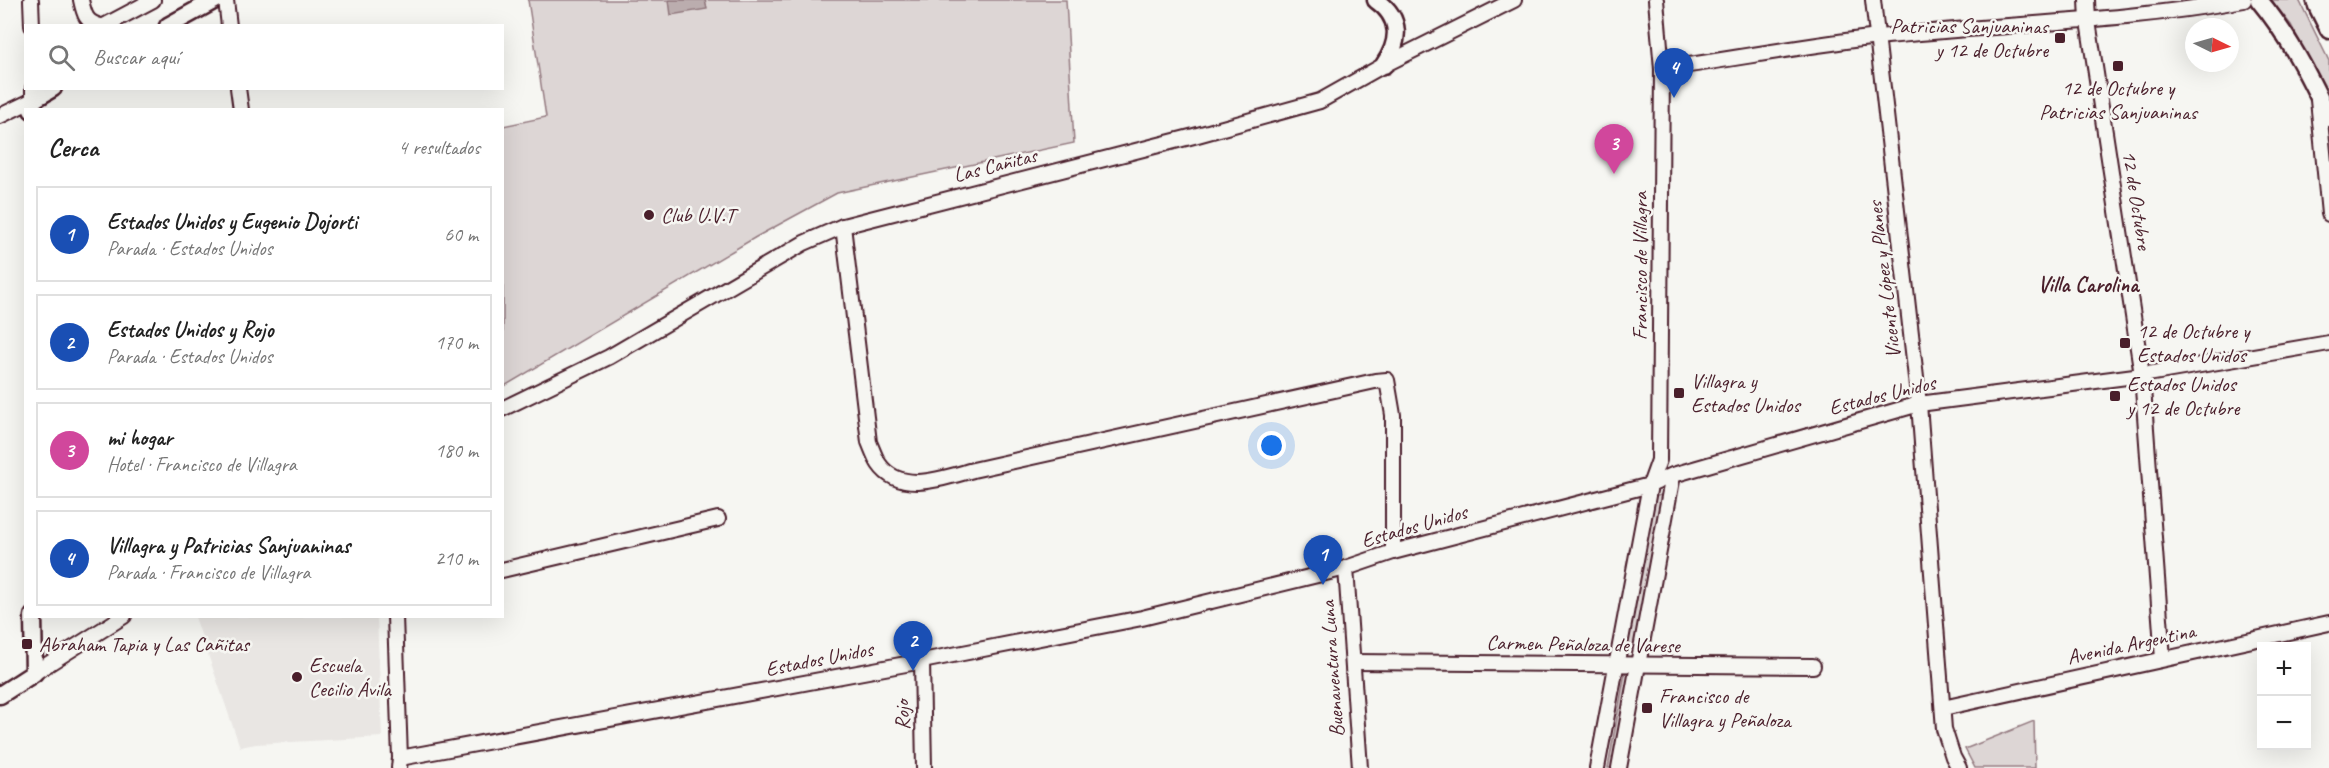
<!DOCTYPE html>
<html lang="es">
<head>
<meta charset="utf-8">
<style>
  :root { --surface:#fff; --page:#f6f6f6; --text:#222; --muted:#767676; --line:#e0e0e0; --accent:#4a1f2b }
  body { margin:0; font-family:Caveat,sans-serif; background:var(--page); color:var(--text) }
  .controls { position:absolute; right:18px; bottom:18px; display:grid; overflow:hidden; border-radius:0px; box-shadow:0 6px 24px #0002 }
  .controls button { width:54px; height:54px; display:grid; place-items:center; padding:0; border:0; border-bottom:2px solid var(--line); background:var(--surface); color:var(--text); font:30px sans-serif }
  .compass { position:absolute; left:2185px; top:18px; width:54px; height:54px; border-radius:50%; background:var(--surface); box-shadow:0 6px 24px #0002; rotate:95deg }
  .you { position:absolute; left:1272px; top:446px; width:21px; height:21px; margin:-15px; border:4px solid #fff; border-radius:50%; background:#1a73e8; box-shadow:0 0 0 9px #1a73e833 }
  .badge { display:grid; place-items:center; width:39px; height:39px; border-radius:50%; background:var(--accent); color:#fff; font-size:20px; font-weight:700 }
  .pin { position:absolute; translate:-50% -50px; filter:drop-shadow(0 2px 3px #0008) }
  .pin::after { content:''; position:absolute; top:32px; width:21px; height:18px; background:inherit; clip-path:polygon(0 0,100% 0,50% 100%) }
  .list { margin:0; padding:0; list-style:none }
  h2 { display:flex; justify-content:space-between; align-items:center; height:78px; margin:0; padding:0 24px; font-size:26px }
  h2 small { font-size:20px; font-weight:400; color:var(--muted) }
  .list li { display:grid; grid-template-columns:39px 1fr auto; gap:18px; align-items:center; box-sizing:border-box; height:96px; margin:0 12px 12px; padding:0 12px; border:2px solid var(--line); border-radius:0px }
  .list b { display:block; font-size:22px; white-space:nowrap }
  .list p { margin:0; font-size:20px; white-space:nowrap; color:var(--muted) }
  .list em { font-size:20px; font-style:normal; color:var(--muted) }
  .icon { flex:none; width:33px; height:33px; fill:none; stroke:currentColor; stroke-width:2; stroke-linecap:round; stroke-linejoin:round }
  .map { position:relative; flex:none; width:2329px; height:768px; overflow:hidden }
  .search { position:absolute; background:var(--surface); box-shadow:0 6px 24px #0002; left:24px; top:24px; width:480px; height:66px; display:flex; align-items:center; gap:15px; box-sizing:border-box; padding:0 21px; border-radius:0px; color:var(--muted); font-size:22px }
  .panel { position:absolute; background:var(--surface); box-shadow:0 6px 24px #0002; left:24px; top:108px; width:480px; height:510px; border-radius:0px }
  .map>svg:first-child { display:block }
  .built { fill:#e9e6e3 }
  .green { fill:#ddd6d5; stroke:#947a80; stroke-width:1.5 }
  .water { fill:#bbadae; stroke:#8e747a; stroke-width:1.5 }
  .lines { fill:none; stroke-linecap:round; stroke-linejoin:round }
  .minor-casing { stroke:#4a1f2b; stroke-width:18 }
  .tertiary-casing { stroke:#4a1f2b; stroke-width:21 }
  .motorway-casing { stroke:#4a1f2b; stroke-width:28 }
  .minor { stroke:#f6f6f2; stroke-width:14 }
  .tertiary { stroke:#f6f6f2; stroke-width:16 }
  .motorway { stroke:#f6f6f2; stroke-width:24 }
  .poi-dot { fill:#4a1f2b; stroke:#f6f6f2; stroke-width:2 }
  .labels { text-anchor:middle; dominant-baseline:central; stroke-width:5; stroke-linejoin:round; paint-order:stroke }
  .poi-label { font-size:21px; fill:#4a1f2b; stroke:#f6f6f2; text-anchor:start }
  .street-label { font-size:21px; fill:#4a1f2b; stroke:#f6f6f2 }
  .neighbourhood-label { font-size:22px; font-weight:bold; fill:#4a1f2b; stroke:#f6f6f2 }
</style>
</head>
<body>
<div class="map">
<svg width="2329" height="768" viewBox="0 0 2329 768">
  <rect width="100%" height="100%" fill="#f6f6f2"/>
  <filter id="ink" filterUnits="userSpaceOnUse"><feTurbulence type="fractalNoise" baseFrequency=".0167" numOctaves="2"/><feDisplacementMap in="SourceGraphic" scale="12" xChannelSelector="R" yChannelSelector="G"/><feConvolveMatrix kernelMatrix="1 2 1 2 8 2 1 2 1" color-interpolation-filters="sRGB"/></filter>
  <g filter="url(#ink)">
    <polygon class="built" points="195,617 377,617 382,737 256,744 240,747"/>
    <g class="green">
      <polygon points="528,0 1066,0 1074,143 837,193 756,237 503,387 503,126 546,117"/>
      <polygon points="2271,0 2299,0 2329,61 2329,98 2291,25"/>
      <polygon points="1664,494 1635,646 1627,646 1654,497"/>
      <polygon points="1633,672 1616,768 1608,768 1625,673"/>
      <polygon points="2034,721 2035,768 1975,768 1965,749"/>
    </g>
    <polygon class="water" points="669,0 705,0 707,9 671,15"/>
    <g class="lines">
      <g class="minor-casing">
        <g id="minor">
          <polyline points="31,0 32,26"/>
          <path d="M81,0C84,14 86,23 101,26"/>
          <polyline points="226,0 229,26"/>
          <polyline points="1873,0 1919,404 1944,729 1953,757 1959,768"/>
          <polyline points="2087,0 2088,21 2142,375 2163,659"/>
          <polyline points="104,26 153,0"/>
          <path d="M1662,69C1734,59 1806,45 1878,37C2000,24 2123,22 2244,0"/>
          <polyline points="238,88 241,110"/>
          <polyline points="2318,100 2329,214"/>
          <polyline points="0,116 33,100 33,88"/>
          <path d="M843,226L869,442C872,449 875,458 879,464C900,495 944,478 973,470L1375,381L1387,380L1393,415V552"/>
          <polyline points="502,409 609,357 804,243 843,226 1194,136 1320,101 1384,65 1514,0"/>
          <polyline points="1346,568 1360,768"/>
          <polyline points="502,570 718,519"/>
          <polyline points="395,616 400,758 399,768"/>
          <polyline points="922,661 924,768"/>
          <polyline points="1353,662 1813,666"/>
          <polyline points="34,673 124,616"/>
          <polyline points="1943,708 2329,623"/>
          <polyline points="400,758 922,661 1142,618 1346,568 1393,552 1650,485 1673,475 1919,404 2142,375 2329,343"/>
          <polyline points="1597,768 1650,485 1659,460 1662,69 1656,0"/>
          <polyline points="1619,768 1673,475"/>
        </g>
      </g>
      <g class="tertiary-casing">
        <g id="tertiary">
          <path d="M1376,0C1402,18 1400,42 1384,65"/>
          <path d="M2259,0C2289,36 2309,76 2329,118"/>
          <polyline points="2317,6 2329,30"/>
          <polyline points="168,26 215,0"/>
          <polyline points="32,110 33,100 53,88"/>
          <polyline points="0,695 34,673 33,616"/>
        </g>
      </g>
      <g class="motorway-casing">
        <polyline id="motorway" points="2319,0 2329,15"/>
      </g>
      <use href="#minor" class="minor"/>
      <use href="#tertiary" class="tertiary"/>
      <use href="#motorway" class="motorway"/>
    </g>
  </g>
  <g class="poi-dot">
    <rect x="2054" y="32" width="12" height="12" rx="3"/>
    <rect x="2112" y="60" width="12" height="12" rx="3"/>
    <circle cx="649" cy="215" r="6"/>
    <rect x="2119" y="337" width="12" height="12" rx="3"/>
    <rect x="1673" y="387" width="12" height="12" rx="3"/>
    <rect x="2109" y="390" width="12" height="12" rx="3"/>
    <rect x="21" y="638" width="12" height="12" rx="3"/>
    <circle cx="297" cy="677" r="6"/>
    <rect x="1641" y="702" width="12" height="12" rx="3"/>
  </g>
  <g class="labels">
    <g class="poi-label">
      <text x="2048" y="26" text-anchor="end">Patricias Sanjuaninas<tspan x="2048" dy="24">y 12 de Octubre</tspan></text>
      <text x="2118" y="88" text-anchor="middle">12 de Octubre y<tspan x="2118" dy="24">Patricias Sanjuaninas</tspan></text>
      <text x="661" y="215">Club U.V.T</text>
      <text x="2137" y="331">12 de Octubre y<tspan x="2137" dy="24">Estados Unidos</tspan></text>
      <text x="1691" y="381">Villagra y<tspan x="1691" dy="24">Estados Unidos</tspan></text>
      <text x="2127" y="384">Estados Unidos<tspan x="2127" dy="24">y 12 de Octubre</tspan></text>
      <text x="39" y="644">Abraham Tapia y Las Cañitas</text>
      <text x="309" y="665">Escuela<tspan x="309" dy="24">Cecilio Ávila</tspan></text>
      <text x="1659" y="696">Francisco de<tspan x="1659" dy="24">Villagra y Peñaloza</tspan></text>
    </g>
    <g class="street-label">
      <text transform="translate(995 165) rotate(-14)">Las Cañitas</text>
      <text transform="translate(2137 200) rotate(81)">12 de Octubre</text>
      <text transform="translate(1640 266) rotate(-90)">Francisco de Villagra</text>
      <text transform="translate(1884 280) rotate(-97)">Vicente López y Planes</text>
      <text transform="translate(1882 395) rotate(-14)">Estados Unidos</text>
      <text transform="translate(1414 526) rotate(-16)">Estados Unidos</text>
      <text transform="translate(1583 644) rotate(1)">Carmen Peñaloza de Varese</text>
      <text transform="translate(2131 644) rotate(-12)">Avenida Argentina</text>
      <text transform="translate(819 659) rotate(-11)">Estados Unidos</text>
      <text transform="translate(1332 669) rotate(-94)">Buenaventura Luna</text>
      <text transform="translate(902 715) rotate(-91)">Rojo</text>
    </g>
    <g class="neighbourhood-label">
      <text x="2088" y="285">Villa Carolina</text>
    </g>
  </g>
</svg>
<div class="controls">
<button>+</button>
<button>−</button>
</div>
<svg class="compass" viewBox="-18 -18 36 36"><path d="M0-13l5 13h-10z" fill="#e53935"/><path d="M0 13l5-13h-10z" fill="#767676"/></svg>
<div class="you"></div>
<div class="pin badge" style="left:1323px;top:585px;background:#1a4fb4">1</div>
<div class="pin badge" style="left:913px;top:671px;background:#1a4fb4">2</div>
<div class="pin badge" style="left:1614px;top:174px;background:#d1479c">3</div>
<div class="pin badge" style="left:1674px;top:98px;background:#1a4fb4">4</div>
<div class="search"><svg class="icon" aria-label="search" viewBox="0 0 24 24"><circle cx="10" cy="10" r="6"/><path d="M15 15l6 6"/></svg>Buscar aquí</div>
<section class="panel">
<h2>Cerca<small>4 resultados</small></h2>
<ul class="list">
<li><span class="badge" style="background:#1a4fb4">1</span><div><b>Estados Unidos y Eugenio Dojorti</b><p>Parada · Estados Unidos</p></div><em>60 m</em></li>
<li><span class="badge" style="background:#1a4fb4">2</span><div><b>Estados Unidos y Rojo</b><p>Parada · Estados Unidos</p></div><em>170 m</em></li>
<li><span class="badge" style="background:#d1479c">3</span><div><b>mi hogar</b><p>Hotel · Francisco de Villagra</p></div><em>180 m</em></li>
<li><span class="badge" style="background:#1a4fb4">4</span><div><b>Villagra y Patricias Sanjuaninas</b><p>Parada · Francisco de Villagra</p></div><em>210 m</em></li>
</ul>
</section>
</div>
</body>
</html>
